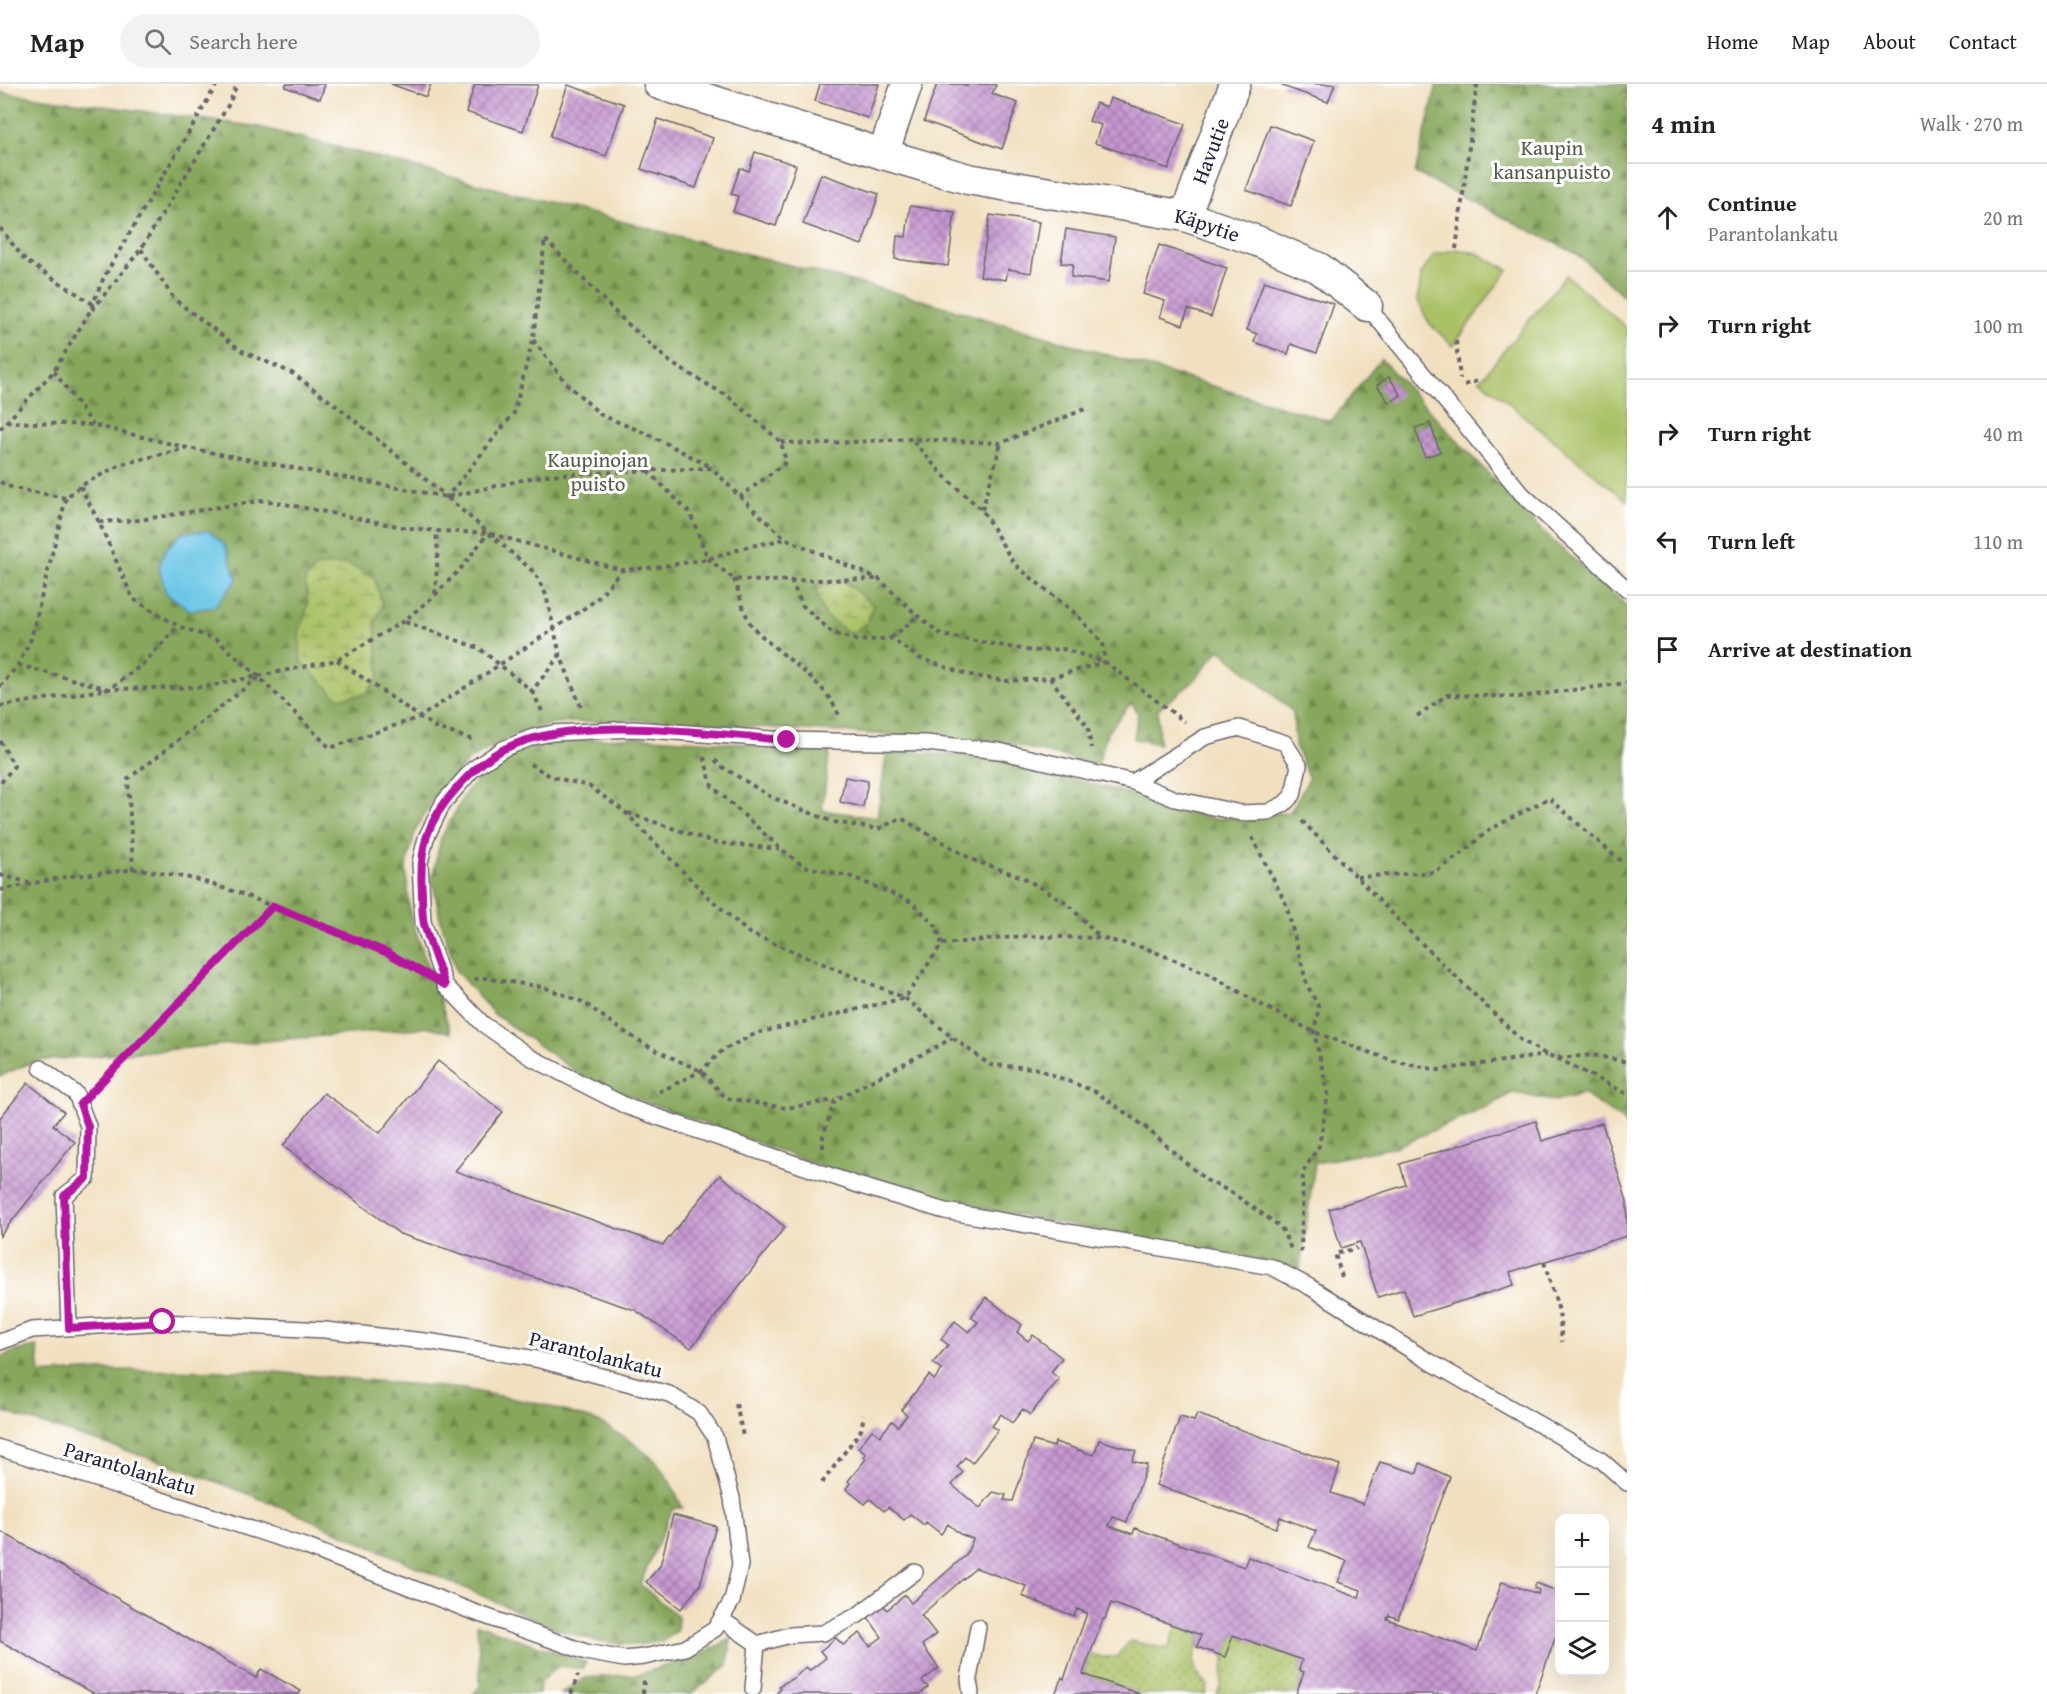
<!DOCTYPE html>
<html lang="en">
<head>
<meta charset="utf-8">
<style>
  :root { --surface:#fff; --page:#f2f2f2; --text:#222; --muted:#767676; --line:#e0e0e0 }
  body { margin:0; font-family:"Gentium Book Plus",serif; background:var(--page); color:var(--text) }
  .controls { position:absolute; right:18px; bottom:18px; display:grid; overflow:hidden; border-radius:12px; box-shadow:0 6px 24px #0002 }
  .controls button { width:54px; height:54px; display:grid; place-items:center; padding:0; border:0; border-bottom:2px solid var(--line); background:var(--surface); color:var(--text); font:30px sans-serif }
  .stop { position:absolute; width:18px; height:18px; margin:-14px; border:4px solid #b5179e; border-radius:50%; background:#fff }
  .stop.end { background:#b5179e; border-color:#fff; box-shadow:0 2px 6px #0008 }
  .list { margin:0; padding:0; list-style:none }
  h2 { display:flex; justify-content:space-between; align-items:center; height:78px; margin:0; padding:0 24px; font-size:26px }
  h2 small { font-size:20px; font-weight:400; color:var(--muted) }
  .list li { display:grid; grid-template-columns:39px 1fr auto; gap:18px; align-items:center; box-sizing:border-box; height:108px; padding:0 24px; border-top:2px solid var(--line) }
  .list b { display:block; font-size:22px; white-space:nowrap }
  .list p { margin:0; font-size:20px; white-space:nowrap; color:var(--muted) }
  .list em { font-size:20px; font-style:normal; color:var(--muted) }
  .icon { flex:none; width:33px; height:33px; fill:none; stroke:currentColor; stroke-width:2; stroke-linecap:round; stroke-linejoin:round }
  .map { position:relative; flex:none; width:1627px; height:1610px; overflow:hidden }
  header { display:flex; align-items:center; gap:36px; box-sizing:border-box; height:84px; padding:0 30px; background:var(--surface); border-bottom:2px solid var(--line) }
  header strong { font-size:28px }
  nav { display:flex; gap:33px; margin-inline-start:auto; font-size:21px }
  .search { width:420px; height:54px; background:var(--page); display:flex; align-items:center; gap:15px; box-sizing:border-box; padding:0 21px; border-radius:33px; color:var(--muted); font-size:22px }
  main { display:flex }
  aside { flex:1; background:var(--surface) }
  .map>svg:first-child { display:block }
  .grass { fill:url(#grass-dots); stroke:#667250; stroke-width:1.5 }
  .forest { fill:url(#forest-firs); stroke:#54644b; stroke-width:1.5; fill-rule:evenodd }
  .wetland { fill:url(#wetland-marsh); stroke:#667250; stroke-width:1.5 }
  .pitch { fill:#aac166; stroke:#667250; stroke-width:1.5 }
  .water { fill:#68c5e6; stroke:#457490; stroke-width:1.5 }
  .building { fill:url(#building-cross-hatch) }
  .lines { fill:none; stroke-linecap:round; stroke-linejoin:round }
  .lane-casing { stroke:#6a646a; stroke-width:18 }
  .street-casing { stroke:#6a646a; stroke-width:33 }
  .path { stroke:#6a646a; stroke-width:4; stroke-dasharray:4.5 4.5; stroke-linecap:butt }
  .lane { stroke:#fff; stroke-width:15 }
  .street { stroke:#fff; stroke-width:30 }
  .route { stroke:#b5179e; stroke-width:8 }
  .labels { text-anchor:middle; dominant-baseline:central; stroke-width:6; stroke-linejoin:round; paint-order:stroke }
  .park-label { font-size:21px; fill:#525a4a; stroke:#fff }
  .street-label { font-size:21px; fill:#22223b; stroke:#fff }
</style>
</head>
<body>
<header>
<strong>Map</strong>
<div class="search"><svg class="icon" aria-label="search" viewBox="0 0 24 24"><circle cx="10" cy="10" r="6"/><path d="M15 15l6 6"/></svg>Search here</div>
<nav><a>Home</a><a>Map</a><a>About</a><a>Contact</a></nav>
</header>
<main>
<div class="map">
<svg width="1627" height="1610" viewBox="0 0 1627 1610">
  <defs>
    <pattern id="grass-dots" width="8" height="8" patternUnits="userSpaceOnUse" patternTransform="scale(1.5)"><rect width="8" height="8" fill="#aac166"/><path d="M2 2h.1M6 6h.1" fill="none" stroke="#8a9c55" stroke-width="1.8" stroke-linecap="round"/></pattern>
    <pattern id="forest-firs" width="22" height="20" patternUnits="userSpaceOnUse" patternTransform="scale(1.5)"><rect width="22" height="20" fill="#87a75b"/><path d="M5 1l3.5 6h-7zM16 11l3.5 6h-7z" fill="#6e884c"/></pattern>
    <pattern id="wetland-marsh" width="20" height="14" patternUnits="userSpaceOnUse" patternTransform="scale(1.5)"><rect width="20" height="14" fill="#aac166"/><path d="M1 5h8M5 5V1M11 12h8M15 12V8" fill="none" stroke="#8a9c55"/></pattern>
    <pattern id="building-cross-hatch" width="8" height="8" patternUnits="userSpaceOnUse" patternTransform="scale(1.5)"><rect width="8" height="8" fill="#c696d0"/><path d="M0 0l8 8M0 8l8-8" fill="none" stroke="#a07aaa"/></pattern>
  </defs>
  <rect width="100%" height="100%" fill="#fff"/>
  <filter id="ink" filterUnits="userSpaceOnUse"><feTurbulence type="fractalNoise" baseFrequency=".0167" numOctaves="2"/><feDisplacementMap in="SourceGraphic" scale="12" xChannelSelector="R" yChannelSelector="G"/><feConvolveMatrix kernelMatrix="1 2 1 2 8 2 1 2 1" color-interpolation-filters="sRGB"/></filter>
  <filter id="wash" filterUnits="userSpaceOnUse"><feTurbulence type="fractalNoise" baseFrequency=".008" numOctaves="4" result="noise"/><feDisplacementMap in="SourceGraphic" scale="24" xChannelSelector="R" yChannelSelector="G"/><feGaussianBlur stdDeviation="1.35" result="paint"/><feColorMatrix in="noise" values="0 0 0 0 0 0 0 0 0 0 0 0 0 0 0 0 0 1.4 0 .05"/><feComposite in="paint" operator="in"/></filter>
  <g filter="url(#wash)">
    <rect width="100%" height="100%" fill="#f1e0c0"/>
    <g class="grass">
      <path d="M1177,1542L1201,1551C1193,1573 1188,1586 1208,1601L1206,1610H1140L1083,1590L1090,1570L1101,1573H1116L1130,1557L1168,1565Z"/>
      <polygon points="1233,1551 1302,1576 1299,1586 1304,1588 1296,1610 1217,1610 1221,1599 1225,1573"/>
    </g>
    <g class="forest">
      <polygon points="1437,0 1627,0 1627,215 1577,170 1415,89"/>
      <path d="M0,8L260,43L912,213L1331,337L1381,275L1544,449L1627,522V1044L1622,1036L1582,1009C1560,1023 1537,1014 1513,1008L1492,1021L1395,1063L1315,1079L1300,1184L935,1116L818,1081L589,997L494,930L456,887L440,834L432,794L441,754L466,708L486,688L508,673L537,661L559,657L635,653L830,665L822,726L877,734L887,666L994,674L1183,724L1213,735L1290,728L1309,695L1295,661L1293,628L1220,565L1192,599L1158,625L1159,660L1134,655L1138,628L1131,619L1107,649L1098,681L998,657L633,636L555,639L511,652L469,676L435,712L416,745L406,783L410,831L451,949L430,943L35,977L0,992ZM308,520L383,522L375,537L379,592L299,550ZM825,532L867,539L851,550Z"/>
      <polygon points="37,1263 40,1290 99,1286 263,1287 464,1305 545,1321 599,1338 632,1358 657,1378 670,1398 683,1424 673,1424 640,1500 678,1533 677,1547 662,1558 632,1561 596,1557 559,1546 284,1424 175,1382 0,1327 0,1274 15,1267"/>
      <polygon points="477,1540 586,1579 583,1585 559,1582 540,1598 539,1610 473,1610 480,1603 480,1584"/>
      <polygon points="731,1555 728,1581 691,1610 561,1610 585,1594 640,1590 700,1571"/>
    </g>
    <g class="wetland">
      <polygon points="347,480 374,493 383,522 375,537 379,592 366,610 338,614 301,577 299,550 308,520 305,496 317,482"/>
      <polygon points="841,495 873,521 867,539 851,550 825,532 815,506"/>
    </g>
    <g class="pitch">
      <polygon points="1456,165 1477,169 1508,186 1453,262 1429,239 1418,217 1421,190 1434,171"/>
      <polygon points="1566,191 1627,244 1627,417 1480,296"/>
    </g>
    <polygon class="water" points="209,447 225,461 237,496 214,523 190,526 166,509 159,483 166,465 182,449"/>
    <g id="blocks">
      <g class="building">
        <polygon points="286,0 325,0 320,15 285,3"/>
        <polygon points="391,0 431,0 426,13"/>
        <polygon points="475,0 538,1 523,47 466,28"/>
        <polygon points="820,0 879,0 868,34 815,17"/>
        <polygon points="937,0 961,0 967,2 967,0 992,0 996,1 992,10 1018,19 1002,65 924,37"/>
        <polygon points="1282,0 1335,0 1328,18 1282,2"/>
        <polygon points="568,1 624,20 606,72 550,52"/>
        <polygon points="1110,14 1185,40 1169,85 1095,59 1101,41 1089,37 1096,19 1107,23"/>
        <polygon points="658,35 713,54 696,104 641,85"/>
        <polygon points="1270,41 1314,57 1291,122 1246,106"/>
        <polygon points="755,68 796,81 776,142 733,128 738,112 731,110 740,84 749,87"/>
        <polygon points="821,90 879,110 862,161 803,140"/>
        <polygon points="910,122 955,128 948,182 895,175 897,152 906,153"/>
        <polygon points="990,131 1039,138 1031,189 1008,185 1006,196 980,192"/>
        <polygon points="1066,145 1115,153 1109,198 1071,193 1073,180 1061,179"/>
        <polygon points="1159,161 1227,184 1211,233 1188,225 1183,241 1160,233 1165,217 1143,210"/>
        <polygon points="1264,197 1334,220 1317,269 1291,260 1288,270 1254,258 1257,250 1247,246"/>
        <polygon points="1389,293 1401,311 1389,319 1377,301"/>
        <polygon points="1430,339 1440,368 1425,373 1415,344"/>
        <polygon points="845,693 868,697 863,723 840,718"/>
        <polygon points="438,977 503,1028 455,1087 663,1161 720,1091 785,1143 691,1264 635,1226 400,1150 283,1062 324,1009 380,1049"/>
        <polygon points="28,999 64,1028 53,1041 75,1058 0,1152 0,1034"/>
        <polygon points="1536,1037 1542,1057 1602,1039 1627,1117 1627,1152 1510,1188 1514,1201 1413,1232 1404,1205 1378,1213 1360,1158 1341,1164 1329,1125 1406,1101 1400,1080"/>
        <polygon points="986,1213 1022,1241 1017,1248 1028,1257 1033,1251 1062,1274 1051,1288 1059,1295 1030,1331 1023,1325 1012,1339 1001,1330 992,1342 998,1346 972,1379 965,1373 957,1383 963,1388 952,1401 980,1424 993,1408 1006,1411 1004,1416 1013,1417 1033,1357 1054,1363 1055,1358 1094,1371 1099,1356 1136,1367 1132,1377 1147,1381 1127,1438 1113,1433 1109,1442 1133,1450 1135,1444 1244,1483 1248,1473 1359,1514 1361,1506 1338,1498 1347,1477 1309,1463 1316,1447 1280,1433 1276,1444 1156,1401 1180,1333 1194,1337 1197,1330 1340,1381 1331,1409 1363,1420 1380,1378 1417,1389 1420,1379 1450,1393 1398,1535 1389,1531 1387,1535 1477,1567 1502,1498 1538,1510 1539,1506 1534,1504 1536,1499 1560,1508 1560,1541 1535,1610 1296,1610 1304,1588 1299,1586 1302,1576 1233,1551 1225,1573 1197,1563 1201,1551 1111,1519 1105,1535 1103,1535 1083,1590 1140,1610 1055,1610 1062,1593 1064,1595 1087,1529 1077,1525 1074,1532 1022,1512 1026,1502 976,1484 921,1531 936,1550 922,1561 939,1584 922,1597 928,1603 920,1610 776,1610 781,1605 779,1602 795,1593 806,1583 810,1586 826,1574 820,1567 836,1554 843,1561 860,1549 870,1562 882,1553 867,1532 883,1520 887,1526 905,1511 911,1519 966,1471 973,1455 960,1450 948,1440 941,1450 926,1438 924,1441 910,1430 904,1436 888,1423 884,1427 870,1415 865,1420 846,1405 850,1399 848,1397 866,1375 863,1373 866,1370 858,1364 872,1346 880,1352 892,1337 898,1342 907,1331 901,1326 929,1291 934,1296 942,1286 933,1279 948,1261 941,1255 955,1237 969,1248 978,1238 971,1233"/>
        <polygon points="673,1431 716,1442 700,1501 681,1525 646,1498 660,1482"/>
        <polygon points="0,1447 256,1594 261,1585 301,1607 299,1610 95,1610 0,1557"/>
      </g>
    </g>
  </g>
  <g filter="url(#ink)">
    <use href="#blocks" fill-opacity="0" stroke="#6a646a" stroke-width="1.5"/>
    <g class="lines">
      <g class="lane-casing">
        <g id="lane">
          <polyline points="1367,222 1522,410 1627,505"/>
          <polyline points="1133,698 1205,653 1239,644 1285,659 1299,681 1293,711 1284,720 1268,728 1241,729 1175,715 1133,698 999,667 926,659 787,656 633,645 553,649 533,653 503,665 473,685 443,719 426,754 420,779 423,838 445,901 483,940 530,973 628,1023 861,1102 945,1127 1272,1183 1310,1203 1422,1273 1601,1376 1627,1399"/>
          <polyline points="41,984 76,1010 88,1042 87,1094 64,1112 69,1243"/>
          <polyline points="0,1258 32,1246 163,1238 325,1246 433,1258 536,1275 669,1310 699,1329 715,1353 732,1414 740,1481 732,1517 715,1545 685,1564 644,1573 624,1575 586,1568 471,1527 307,1463 0,1364"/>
          <polyline points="721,1535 757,1560"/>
          <polyline points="753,1605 757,1560 790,1551 823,1549 858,1531 915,1488"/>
          <polyline points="971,1610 969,1595 978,1543"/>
        </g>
      </g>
      <g class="street-casing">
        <g id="street">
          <path id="s1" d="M659,0L883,70L968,95L1185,132L1260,158L1319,184L1367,222"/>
          <polyline points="883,70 907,0"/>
          <path id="s2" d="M1185,132L1235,0"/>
        </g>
      </g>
      <g class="path">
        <polyline points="0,144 25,176 93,220"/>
        <polyline points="141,165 174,215 242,267 292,289 342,326 447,413 514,329 533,255 545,155 616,229 671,279 729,313 781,358 786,378 740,413"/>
        <polyline points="1456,165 1477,0"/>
        <polyline points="92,226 141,165 229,20 237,0"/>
        <polyline points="533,256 566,299 601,331 652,352 711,383"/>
        <polyline points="1456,257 1460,295"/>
        <polyline points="54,287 93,341"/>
        <polyline points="1464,301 1480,296"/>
        <polyline points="6,338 93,341 188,364 447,413 545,391 712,384 740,413 786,455 879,495 918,532 942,551 1032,567 1064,565 1105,578 1185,638"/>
        <polyline points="0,345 54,287 89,229 104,193 217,0"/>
        <polyline points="781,358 812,360 911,355 1001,359 1085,325"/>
        <polyline points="648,387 690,429 708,475 734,495 763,497 876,495"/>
        <polyline points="0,398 13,404 66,414 80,402 122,380 187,364"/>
        <polyline points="80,402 99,438 133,515 178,542 217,556 259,593"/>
        <polyline points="982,426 1001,359"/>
        <polyline points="99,438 139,436 264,416 402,443 436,447 488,449 622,486 658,483 708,475 747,463 786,455"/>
        <path d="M734,495C739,508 745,534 753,543C781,574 825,594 840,634"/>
        <polyline points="791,496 802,521 833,549 859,557 891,554 919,574 969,591 1007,597 1050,594 1105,578 1103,559 1076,530 1014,480 982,426 943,391 911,355"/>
        <polyline points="435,510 438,469 436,447"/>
        <polyline points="405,538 479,564 532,607 560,571"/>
        <polyline points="891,554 918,532"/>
        <polyline points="337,576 436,644 474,656"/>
        <polyline points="18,581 109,605 143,580 178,542"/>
        <polyline points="1050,594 1088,643 1091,664"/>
        <polyline points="0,603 18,581 31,555 66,414"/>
        <polyline points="532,607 542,627"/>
        <polyline points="0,622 109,605 204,603 337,576 404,537 435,511 462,483 488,449"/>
        <polyline points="581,623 560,571 554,545 596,516 622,486"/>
        <polyline points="1417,632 1447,611 1519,613 1627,599"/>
        <polyline points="0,657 14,682 0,700"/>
        <polyline points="704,673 712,702 781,765 803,782 852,793 912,818 937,843 942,860"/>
        <polyline points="715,676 721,682 771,713 833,738 878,745 901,734 973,776 1022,793 1067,819 1100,853"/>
        <polyline points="530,680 552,693 589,702 625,728 706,811 749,849 905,914 953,954 990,981 1035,984 1096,1008 1144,1042 1206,1096 1231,1108 1281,1143 1291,1165"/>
        <polyline points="628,729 716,759 780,765"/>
        <polyline points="1302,737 1412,850 1521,956 1547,971 1557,974 1627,1010"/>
        <polyline points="1252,753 1286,820 1307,901 1319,923 1314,948 1328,1010 1319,1062 1303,1088 1301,1171"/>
        <polyline points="133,786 128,695 259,593 330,664 420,633 554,545 546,511 535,489 448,414"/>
        <polyline points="0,791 30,799"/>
        <polyline points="1357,793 1435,788 1461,770 1489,746 1549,714 1618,775 1627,777"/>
        <polyline points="0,806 65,793 139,785 195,795 242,810 388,869 411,882"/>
        <polyline points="474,895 484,894 543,903 583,918 623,947 653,965 701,987 726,1014 786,1024 835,1016"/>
        <polyline points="1558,974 1593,971 1627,978"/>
        <polyline points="98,1002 273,822"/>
        <polyline points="659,1008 701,987 723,966 757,949 905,914 942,860 1024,852 1100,854 1145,864 1209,890 1258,919 1314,948 1393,977 1438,986 1547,971"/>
        <polyline points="823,1064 823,1052 835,1016 953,954"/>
        <polyline points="1544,1178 1559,1227 1562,1258"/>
        <polyline points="1342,1193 1335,1170 1357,1164"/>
        <polyline points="736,1320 743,1352"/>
        <polyline points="822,1399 861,1346 864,1331"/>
        <polyline points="571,1610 578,1591"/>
        <polyline points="643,1610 644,1596"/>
      </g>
      <use href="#lane" class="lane"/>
      <use href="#street" class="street"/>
    </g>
  </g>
  <g class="lines" filter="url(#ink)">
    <path class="route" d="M163,1238L69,1244L64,1112L87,1094L88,1042L80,1020L273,822L388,869L445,901C438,881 430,861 424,840C422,831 422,819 422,809C419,765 426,738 456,705C470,689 485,674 504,665C577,629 707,650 787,656"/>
  </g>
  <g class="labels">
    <g class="park-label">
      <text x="1552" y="63">Kaupin<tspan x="1552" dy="24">kansanpuisto</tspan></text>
      <text x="598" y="375">Kaupinojan<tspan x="598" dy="24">puisto</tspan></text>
    </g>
    <g class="street-label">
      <text stroke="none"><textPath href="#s2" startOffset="70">Havutie</textPath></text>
      <text stroke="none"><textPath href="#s1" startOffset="567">Käpytie</textPath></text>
      <text transform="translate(596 1270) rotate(14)">Parantolankatu</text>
      <text transform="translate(130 1384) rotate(17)">Parantolankatu</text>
    </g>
  </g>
</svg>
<div class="controls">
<button>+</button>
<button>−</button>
<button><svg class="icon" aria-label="layers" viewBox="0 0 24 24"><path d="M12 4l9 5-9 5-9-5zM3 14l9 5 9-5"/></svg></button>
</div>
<div class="stop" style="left:163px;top:1238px"></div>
<div class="stop end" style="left:787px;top:656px"></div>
</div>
<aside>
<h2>4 min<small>Walk · 270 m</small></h2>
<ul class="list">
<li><svg class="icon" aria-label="ahead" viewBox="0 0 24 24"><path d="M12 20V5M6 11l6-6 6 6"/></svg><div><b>Continue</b><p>Parantolankatu</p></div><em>20 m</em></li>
<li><svg class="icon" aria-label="right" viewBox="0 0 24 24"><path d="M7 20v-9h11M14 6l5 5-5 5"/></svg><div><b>Turn right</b></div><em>100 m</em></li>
<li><svg class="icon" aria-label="right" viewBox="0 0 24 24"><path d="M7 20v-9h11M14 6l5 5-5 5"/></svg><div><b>Turn right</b></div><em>40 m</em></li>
<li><svg class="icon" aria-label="left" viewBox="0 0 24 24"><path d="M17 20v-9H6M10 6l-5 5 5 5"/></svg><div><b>Turn left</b></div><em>110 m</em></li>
<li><svg class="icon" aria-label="arrive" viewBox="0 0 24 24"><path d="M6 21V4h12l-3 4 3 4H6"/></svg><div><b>Arrive at destination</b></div></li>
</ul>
</aside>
</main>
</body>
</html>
